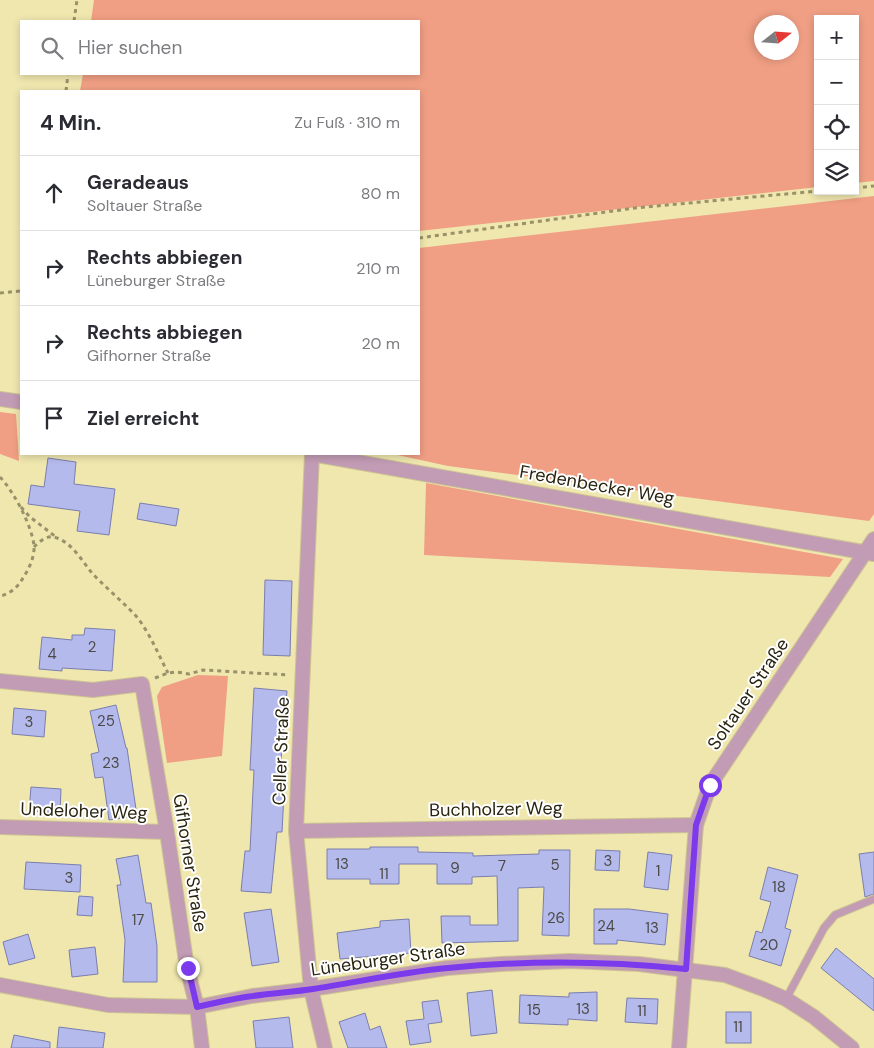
<!DOCTYPE html>
<html lang="de">
<head>
<meta charset="utf-8">
<style>
  :root { --surface:#fff; --page:#f7f7f7; --text:#2b2b33; --muted:#7c7c81; --line:#e1e1e2 }
  body { margin:0; font-family:"DM Sans",sans-serif; background:var(--page); color:var(--text) }
  .controls { position:absolute; right:15px; top:15px; display:grid; overflow:hidden; border-radius:0px; box-shadow:0 2px 8px #0003 }
  .controls button { width:45px; height:45px; display:grid; place-items:center; padding:0; border:0; border-bottom:1px solid var(--line); background:var(--surface); color:var(--text); font:25px sans-serif }
  .compass { position:absolute; left:754px; top:15px; width:45px; height:45px; border-radius:50%; background:var(--surface); box-shadow:0 2px 8px #0003; rotate:73deg }
  .stop { position:absolute; width:15px; height:15px; margin:-11px; border:4px solid #7c3aed; border-radius:50%; background:#fff }
  .stop.end { background:#7c3aed; border-color:#fff; box-shadow:0 1px 5px #0008 }
  .list { margin:0; padding:0; list-style:none }
  h2 { display:flex; justify-content:space-between; align-items:center; height:65px; margin:0; padding:0 20px; font-size:21px }
  h2 small { font-size:16px; font-weight:400; color:var(--muted) }
  .list li { display:grid; grid-template-columns:32px 1fr auto; gap:15px; align-items:center; box-sizing:border-box; height:75px; padding:0 20px; border-top:1px solid var(--line) }
  .list b { display:block; font-size:19px; white-space:nowrap }
  .list p { margin:0; font-size:16px; white-space:nowrap; color:var(--muted) }
  .list em { font-size:16px; font-style:normal; color:var(--muted) }
  .icon { flex:none; width:28px; height:28px; fill:none; stroke:currentColor; stroke-width:2; stroke-linecap:round; stroke-linejoin:round }
  .map { position:relative; flex:none; width:874px; height:1048px; overflow:hidden }
  .search { position:absolute; background:var(--surface); box-shadow:0 2px 8px #0003; left:20px; top:20px; width:400px; height:55px; display:flex; align-items:center; gap:12px; box-sizing:border-box; padding:0 18px; border-radius:0px; color:var(--muted); font-size:19px }
  .panel { position:absolute; background:var(--surface); box-shadow:0 2px 8px #0003; left:20px; top:90px; width:400px; height:365px; border-radius:0px }
  .map>svg:first-child { display:block }
  .green { fill:#f09f84; fill-rule:evenodd }
  .building { fill:#b5baed; stroke:#7a7eae }
  .lines { fill:none; stroke-linecap:round; stroke-linejoin:round }
  .service-casing { stroke:#ccc492; stroke-width:9 }
  .minor-casing { stroke:#ccc492; stroke-width:16 }
  .path { stroke:#989169; stroke-width:3; stroke-dasharray:4 4; stroke-linecap:butt }
  .service { stroke:#c29cb4; stroke-width:7 }
  .minor { stroke:#c29cb4; stroke-width:14 }
  .route { stroke:#7c3aed; stroke-width:6 }
  .labels { text-anchor:middle; dominant-baseline:central; stroke-width:4; stroke-linejoin:round; paint-order:stroke }
  .number-label { font-size:15px; fill:#4b4a46 }
  .street-label { font-size:18px; fill:#28240f; stroke:#fff }
</style>
</head>
<body>
<div class="map">
<svg width="874" height="1048" viewBox="0 0 874 1048">
  <rect width="100%" height="100%" fill="#f0e7af"/>
  <g class="green">
    <path d="M94,0H874V181L855,183V19H818V187L419,231V91H80L83,74H419V21H91ZM792,22V52H762V22Z"/>
    <polygon points="874,196 874,514 869,521 448,466 393,454 419,454 419,248"/>
    <polygon points="0,412 16,414 19,461 0,454"/>
    <polygon points="426,483 843,559 830,577 424,555"/>
    <polygon points="198,675 228,676 222,756 167,763 157,696 162,687"/>
  </g>
  <g class="building">
    <polygon points="48,458 76,462 74,484 115,489 109,535 77,531 80,511 28,504 31,485 44,487"/>
    <polygon points="140,503 179,509 176,526 137,519"/>
    <polygon points="265,580 292,581 290,656 263,655"/>
    <polygon points="85,628 115,630 112,671 62,668 62,671 39,669 42,637 72,640 72,635 84,635"/>
    <polygon points="254,688 287,691 278,793 284,793 282,832 277,832 271,893 241,891 245,851 250,851 254,770 250,770"/>
    <polygon points="116,705 126,748 127,748 137,816 109,820 103,777 95,778 91,754 99,752 90,711"/>
    <polygon points="14,708 46,711 44,737 12,734"/>
    <polygon points="31,787 61,789 60,813 29,811"/>
    <polygon points="370,847 418,847 418,852 473,853 473,856 539,854 539,850 570,850 569,936 542,935 544,887 518,888 518,941 442,943 441,916 470,916 470,925 498,925 497,876 472,877 472,884 437,884 437,864 399,864 399,884 370,884 370,879 327,879 327,849 370,849"/>
    <polygon points="596,850 620,851 619,871 595,870"/>
    <polygon points="648,852 672,855 668,890 644,887"/>
    <polygon points="874,852 874,894 865,897 859,854"/>
    <polygon points="138,855 146,903 151,903 157,946 157,982 123,982 125,940 117,885 121,885 116,859"/>
    <polygon points="26,862 81,865 80,892 24,889"/>
    <polygon points="768,867 798,875 785,928 791,930 781,966 749,956 756,931 762,933 771,902 760,899"/>
    <polygon points="79,896 93,897 92,916 77,915"/>
    <polygon points="271,909 279,962 252,966 244,913"/>
    <polygon points="594,909 629,909 668,914 665,945 617,940 617,944 594,944"/>
    <polygon points="409,919 411,953 340,959 337,933 380,927 380,921"/>
    <polygon points="28,934 35,958 9,965 3,942"/>
    <polygon points="95,947 98,974 72,977 69,950"/>
    <polygon points="836,948 874,979 874,1011 821,968"/>
    <polygon points="492,990 497,1033 471,1036 467,993"/>
    <polygon points="597,992 597,1021 568,1019 568,1025 519,1023 520,995 569,997 569,993"/>
    <polygon points="627,998 658,999 657,1024 625,1022"/>
    <polygon points="438,1000 442,1022 428,1024 431,1042 410,1045 406,1021 424,1019 422,1002"/>
    <rect x="726" y="1012" width="25" height="31"/>
    <polygon points="365,1013 370,1030 380,1026 387,1048 348,1048 339,1022"/>
    <polygon points="289,1017 293,1048 256,1048 253,1021"/>
    <polygon points="59,1027 105,1033 103,1048 57,1048"/>
    <polygon points="14,1035 50,1042 50,1048 11,1048"/>
  </g>
  <g class="lines">
    <g class="service-casing">
      <polyline id="service" points="786,999 824,928 835,915 874,899"/>
    </g>
    <g class="minor-casing">
      <g id="minor">
        <polyline points="0,399 21,402"/>
        <polyline points="312,454 296,831 311,989 325,1048"/>
        <polyline points="312,454 874,554"/>
        <polyline points="0,681 93,690 142,684 167,832 187,968 197,1007 202,1048"/>
        <polyline points="0,827 167,832"/>
        <polyline points="296,831 696,825"/>
        <polyline points="0,985 108,1005 197,1007 252,996 311,989 447,968 501,964 570,961 639,964 725,975 763,989 786,999 814,1017 852,1048"/>
        <polyline points="679,1048 696,825 710,785 874,539"/>
      </g>
    </g>
    <g class="path">
      <polyline points="74,21 77,0"/>
      <polyline points="66,91 68,74"/>
      <polyline points="855,188 874,186"/>
      <polyline points="419,238 635,208 818,191"/>
      <polyline points="0,293 21,291"/>
      <path d="M0,477C14,492 31,524 34,545C35,556 29,569 23,578C18,587 10,594 0,596"/>
      <polyline points="21,507 30,517 56,537"/>
      <path d="M34,547C40,541 48,534 57,538C73,544 82,561 92,573C106,588 122,601 136,616C150,633 158,654 168,673"/>
      <polyline points="155,678 168,673 177,672 189,674 203,670 289,675"/>
    </g>
    <use href="#service" class="service"/>
    <use href="#minor" class="minor"/>
  </g>
  <g class="lines">
    <path class="route" d="M188,968L197,1007C216,1003 234,998 253,996C273,993 293,992 313,989C358,982 402,972 448,968C528,960 606,961 686,969L696,825L710,785"/>
  </g>
  <g class="labels">
    <g class="number-label">
      <text x="92" y="647">2</text>
      <text x="52" y="654">4</text>
      <text x="106" y="721">25</text>
      <text x="29" y="722">3</text>
      <text x="111" y="763">23</text>
      <text x="608" y="861">3</text>
      <text x="342" y="864">13</text>
      <text x="555" y="865">5</text>
      <text x="502" y="866">7</text>
      <text x="455" y="868">9</text>
      <text x="658" y="871">1</text>
      <text x="384" y="874">11</text>
      <text x="69" y="878">3</text>
      <text x="779" y="887">18</text>
      <text x="556" y="918">26</text>
      <text x="138" y="920">17</text>
      <text x="606" y="926">24</text>
      <text x="652" y="928">13</text>
      <text x="769" y="945">20</text>
      <text x="583" y="1009">13</text>
      <text x="534" y="1010">15</text>
      <text x="642" y="1011">11</text>
      <text x="738" y="1027">11</text>
    </g>
    <g class="street-label">
      <text transform="translate(597 485) rotate(10)">Fredenbecker Weg</text>
      <text transform="translate(748 694) rotate(-56)">Soltauer Straße</text>
      <text transform="translate(281 751) rotate(-88)">Celler Straße</text>
      <text transform="translate(496 809) rotate(-1)">Buchholzer Weg</text>
      <text transform="translate(84 811) rotate(2)">Undeloher Weg</text>
      <text transform="translate(190 863) rotate(81)">Gifhorner Straße</text>
      <text transform="translate(388 959) rotate(-8)">Lüneburger Straße</text>
    </g>
  </g>
</svg>
<div class="controls">
<button>+</button>
<button>−</button>
<button><svg class="icon" aria-label="locate" viewBox="0 0 24 24"><circle cx="12" cy="12" r="6"/><path d="M12 2v4M12 18v4M2 12h4M18 12h4"/></svg></button>
<button><svg class="icon" aria-label="layers" viewBox="0 0 24 24"><path d="M12 4l9 5-9 5-9-5zM3 14l9 5 9-5"/></svg></button>
</div>
<svg class="compass" viewBox="-18 -18 36 36"><path d="M0-13l5 13h-10z" fill="#e53935"/><path d="M0 13l5-13h-10z" fill="#7c7c81"/></svg>
<div class="stop" style="left:710px;top:785px"></div>
<div class="stop end" style="left:188px;top:968px"></div>
<div class="search"><svg class="icon" aria-label="search" viewBox="0 0 24 24"><circle cx="10" cy="10" r="6"/><path d="M15 15l6 6"/></svg>Hier suchen</div>
<section class="panel">
<h2>4 Min.<small>Zu Fuß · 310 m</small></h2>
<ul class="list">
<li><svg class="icon" aria-label="ahead" viewBox="0 0 24 24"><path d="M12 20V5M6 11l6-6 6 6"/></svg><div><b>Geradeaus</b><p>Soltauer Straße</p></div><em>80 m</em></li>
<li><svg class="icon" aria-label="right" viewBox="0 0 24 24"><path d="M7 20v-9h11M14 6l5 5-5 5"/></svg><div><b>Rechts abbiegen</b><p>Lüneburger Straße</p></div><em>210 m</em></li>
<li><svg class="icon" aria-label="right" viewBox="0 0 24 24"><path d="M7 20v-9h11M14 6l5 5-5 5"/></svg><div><b>Rechts abbiegen</b><p>Gifhorner Straße</p></div><em>20 m</em></li>
<li><svg class="icon" aria-label="arrive" viewBox="0 0 24 24"><path d="M6 21V4h12l-3 4 3 4H6"/></svg><div><b>Ziel erreicht</b></div></li>
</ul>
</section>
</div>
</body>
</html>
